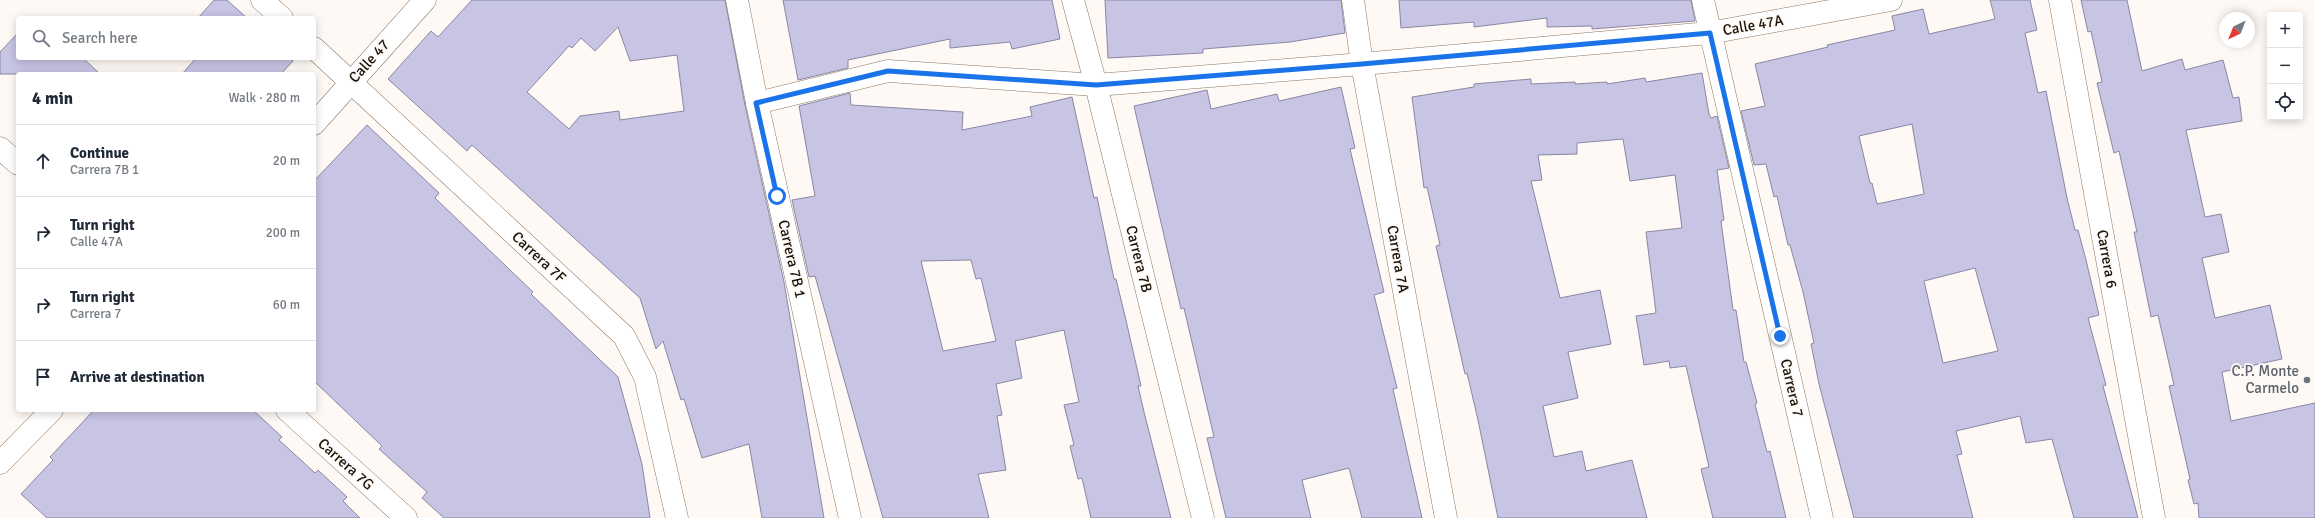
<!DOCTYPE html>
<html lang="en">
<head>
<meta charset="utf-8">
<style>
  :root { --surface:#fff; --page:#f2f2f3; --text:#1f2937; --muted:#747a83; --line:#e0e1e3 }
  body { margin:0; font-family:Signika,sans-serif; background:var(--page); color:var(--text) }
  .controls { position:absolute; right:12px; top:12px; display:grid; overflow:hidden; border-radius:4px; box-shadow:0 2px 10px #0003 }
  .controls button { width:36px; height:36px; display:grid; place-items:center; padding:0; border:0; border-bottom:1px solid var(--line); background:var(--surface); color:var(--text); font:20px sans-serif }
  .compass { position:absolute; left:2219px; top:12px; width:36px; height:36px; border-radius:50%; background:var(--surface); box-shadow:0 2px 10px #0003; rotate:223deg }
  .stop { position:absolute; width:12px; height:12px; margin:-9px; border:3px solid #1a73e8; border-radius:50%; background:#fff }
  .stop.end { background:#1a73e8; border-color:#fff; box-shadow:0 1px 4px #0008 }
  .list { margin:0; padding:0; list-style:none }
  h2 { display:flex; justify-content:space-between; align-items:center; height:52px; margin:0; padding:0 16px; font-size:17px }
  h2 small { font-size:13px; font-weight:400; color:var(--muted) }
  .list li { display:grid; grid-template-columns:26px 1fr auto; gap:12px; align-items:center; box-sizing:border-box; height:72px; padding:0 16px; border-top:1px solid var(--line) }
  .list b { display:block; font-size:15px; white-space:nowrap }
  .list p { margin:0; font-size:13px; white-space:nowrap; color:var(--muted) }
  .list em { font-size:13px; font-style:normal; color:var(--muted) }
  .icon { flex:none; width:22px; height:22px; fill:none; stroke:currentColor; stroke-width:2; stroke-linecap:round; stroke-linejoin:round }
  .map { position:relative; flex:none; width:2315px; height:518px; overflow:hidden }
  .search { position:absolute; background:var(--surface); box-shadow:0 2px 10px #0003; left:16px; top:16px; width:300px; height:44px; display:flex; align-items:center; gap:10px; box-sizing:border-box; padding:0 14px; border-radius:4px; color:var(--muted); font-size:15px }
  .panel { position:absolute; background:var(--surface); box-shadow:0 2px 10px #0003; left:16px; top:72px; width:300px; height:340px; border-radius:4px }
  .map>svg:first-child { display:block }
  .building { fill:#c7c4e4; stroke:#8a87a5; fill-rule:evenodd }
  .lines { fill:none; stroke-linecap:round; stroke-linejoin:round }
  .minor-casing { stroke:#8e7861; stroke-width:23 }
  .minor { stroke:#fff; stroke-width:22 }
  .route { stroke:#1a73e8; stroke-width:5 }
  .worship-dot { fill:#6b7280; stroke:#fef9f4; stroke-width:1.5 }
  .labels { text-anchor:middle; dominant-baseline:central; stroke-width:3.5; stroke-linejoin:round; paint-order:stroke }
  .street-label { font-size:15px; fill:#1a1209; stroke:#fef9f4 }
  .worship-label { font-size:15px; fill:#5b616d; stroke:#fef9f4; text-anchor:end }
</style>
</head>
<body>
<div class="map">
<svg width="2315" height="518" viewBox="0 0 2315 518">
  <rect width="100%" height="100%" fill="#fef9f4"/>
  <g class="building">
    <polygon points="214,0 227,0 247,18 198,18"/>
    <path d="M472,0H725L745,105L784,282L824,518H762L749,444L702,458L684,399L681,400L663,341L656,349L640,298L472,145L467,151L388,79L431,31L438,37ZM618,27L630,61L677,55L684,111L620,120L619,111L580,116L569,129L527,92L569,46L572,48L581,38L595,51Z"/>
    <polygon points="783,0 1052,0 1060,39 1012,49 1010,42 950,48 950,39 848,60 848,68 798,80"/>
    <polygon points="1105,0 1341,0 1345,33 1290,42 1203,49 1203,53 1108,58"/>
    <polygon points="1399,0 1691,0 1695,21 1592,29 1592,26 1547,27 1547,18 1474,27 1474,22 1401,28"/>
    <path d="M1990,0H2030L2037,30L2025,33L2038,93L2046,91L2067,198L2075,230H2078L2086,260L2099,315L2088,318L2106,385L2103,386L2138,518H2074L2052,439L2026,443L2020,416L1956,431L1962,454L1957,455L1973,518H1854L1819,384L1811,344L1814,343L1803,292L1790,245H1788L1777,196L1774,197L1766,164L1754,165L1741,111L1765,106L1755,64L1828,47L1827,45L1895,30L1892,16L1923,9L1929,34L1995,19ZM1912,124L1924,194L1877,204L1872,183H1870L1859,136ZM1975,268L1998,351L1943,363L1924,281Z"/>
    <polygon points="2081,0 2127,0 2142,71 2182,59 2185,70 2223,60 2233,98 2239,97 2242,121 2186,130 2205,217 2221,214 2229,252 2202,258 2215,318 2270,305 2282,359 2222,372 2231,421 2315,403 2315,518 2199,518 2198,503 2194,504 2188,480 2190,479 2169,386 2174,385 2158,315 2151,317 2134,232 2137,232 2119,151 2114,153 2097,83 2102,82 2091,31 2088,32"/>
    <polygon points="18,33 18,58 83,58 100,74 0,74 0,52"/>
    <polygon points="196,58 290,58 293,61 281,74 182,74"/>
    <polygon points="1702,73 1709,114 1711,118 1717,116 1729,168 1717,170 1724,220 1721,221 1733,310 1736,310 1744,362 1746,362 1757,403 1755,404 1767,452 1770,451 1786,518 1713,518 1701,469 1709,467 1686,366 1670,368 1669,361 1644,365 1636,316 1656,313 1646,232 1682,228 1675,175 1630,181 1623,139 1577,143 1577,154 1538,155 1542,180 1531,181 1560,298 1600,290 1611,344 1568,352 1578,398 1543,406 1554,457 1582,451 1586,471 1632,460 1647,518 1498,518 1478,420 1467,373 1465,374 1436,246 1440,245 1427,187 1424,188 1412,97 1474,87 1474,84 1531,79 1531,84 1575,82 1575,84 1607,82 1607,84 1645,78 1646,82"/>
    <polygon points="1341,87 1355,148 1350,149 1384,292 1374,295 1397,388 1393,389 1422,518 1362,518 1349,468 1302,480 1311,518 1226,518 1207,438 1214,437 1184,308 1181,309 1134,106 1207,90 1211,109 1277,94 1279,101"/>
    <path d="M850,93L851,105L963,112L962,130L1032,116L1030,107L1072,97L1094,198L1097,197L1114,279H1116L1125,316L1141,386H1138L1144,412L1171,518H1091L1082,478L1078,479L1070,446L1074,445L1064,405L1079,402L1064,330L1015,341L1022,378L996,384L1002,415L997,416L1006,470L978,474L989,518H883L815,276L809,277L792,200L815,196L799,106ZM971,260L976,279L981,278L996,341L943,351L921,261Z"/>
    <polygon points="367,125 439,193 435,198 533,292 531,294 618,377 642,464 650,518 444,518 422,498 427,492 379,449 382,446 314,381 314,181"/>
    <polygon points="94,410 253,410 282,437 279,440 315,473 318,470 347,497 343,501 360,518 47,518 21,494 53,460 50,457"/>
  </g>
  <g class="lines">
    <g class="minor-casing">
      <g id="minor">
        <polyline points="262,0 282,18"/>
        <polyline points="737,0 757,103 850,518"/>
        <polyline points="1073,0 1096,85 1203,518"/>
        <polyline points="1353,0 1362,64 1446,518"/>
        <polyline points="1703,0 1822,518"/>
        <polyline points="2060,0 2154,518"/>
        <polyline points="314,48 624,336 645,377 677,518"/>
        <polyline points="757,103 888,71 1096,85 1362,64 1709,33 1891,0"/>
        <polyline points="314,124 425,0"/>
        <polyline points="0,148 18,164"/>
        <polyline points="287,410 406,518"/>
        <polyline points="0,463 52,410"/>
      </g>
    </g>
    <use href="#minor" class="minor"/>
  </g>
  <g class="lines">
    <polyline class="route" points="777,196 756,103 888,71 1096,85 1362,64 1710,33 1780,336"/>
  </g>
  <circle class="worship-dot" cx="2307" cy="380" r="4"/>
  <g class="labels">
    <g class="street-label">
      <text transform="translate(1753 25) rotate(-10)">Calle 47A</text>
      <text transform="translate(369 61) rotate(-48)">Calle 47</text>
      <text transform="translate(539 257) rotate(43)">Carrera 7F</text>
      <text transform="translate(792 259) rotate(77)">Carrera 7B 1</text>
      <text transform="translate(1139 259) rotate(76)">Carrera 7B</text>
      <text transform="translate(1398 259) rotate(80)">Carrera 7A</text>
      <text transform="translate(2107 259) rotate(80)">Carrera 6</text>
      <text transform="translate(1792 388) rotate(77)">Carrera 7</text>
      <text transform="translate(346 464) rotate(42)">Carrera 7G</text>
    </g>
    <g class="worship-label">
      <text x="2299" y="371">C.P. Monte<tspan x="2299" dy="17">Carmelo</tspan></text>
    </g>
  </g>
</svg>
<div class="controls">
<button>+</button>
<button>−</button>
<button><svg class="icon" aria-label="locate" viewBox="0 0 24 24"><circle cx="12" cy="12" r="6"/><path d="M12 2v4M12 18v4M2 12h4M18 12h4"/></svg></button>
</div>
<svg class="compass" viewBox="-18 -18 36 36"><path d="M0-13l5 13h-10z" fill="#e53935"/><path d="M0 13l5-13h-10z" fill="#747a83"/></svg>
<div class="stop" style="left:777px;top:196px"></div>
<div class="stop end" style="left:1780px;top:336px"></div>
<div class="search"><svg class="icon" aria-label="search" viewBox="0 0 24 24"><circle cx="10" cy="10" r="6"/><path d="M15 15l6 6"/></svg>Search here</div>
<section class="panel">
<h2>4 min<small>Walk · 280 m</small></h2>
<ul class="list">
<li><svg class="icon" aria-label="ahead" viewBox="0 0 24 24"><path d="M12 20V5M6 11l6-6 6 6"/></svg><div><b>Continue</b><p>Carrera 7B 1</p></div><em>20 m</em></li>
<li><svg class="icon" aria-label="right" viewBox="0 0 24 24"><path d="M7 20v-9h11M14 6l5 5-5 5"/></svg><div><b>Turn right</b><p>Calle 47A</p></div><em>200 m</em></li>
<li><svg class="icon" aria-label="right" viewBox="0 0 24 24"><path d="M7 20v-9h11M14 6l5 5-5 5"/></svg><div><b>Turn right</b><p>Carrera 7</p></div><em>60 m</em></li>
<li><svg class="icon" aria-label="arrive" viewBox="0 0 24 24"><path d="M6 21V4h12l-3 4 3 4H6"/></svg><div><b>Arrive at destination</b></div></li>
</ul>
</section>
</div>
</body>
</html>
